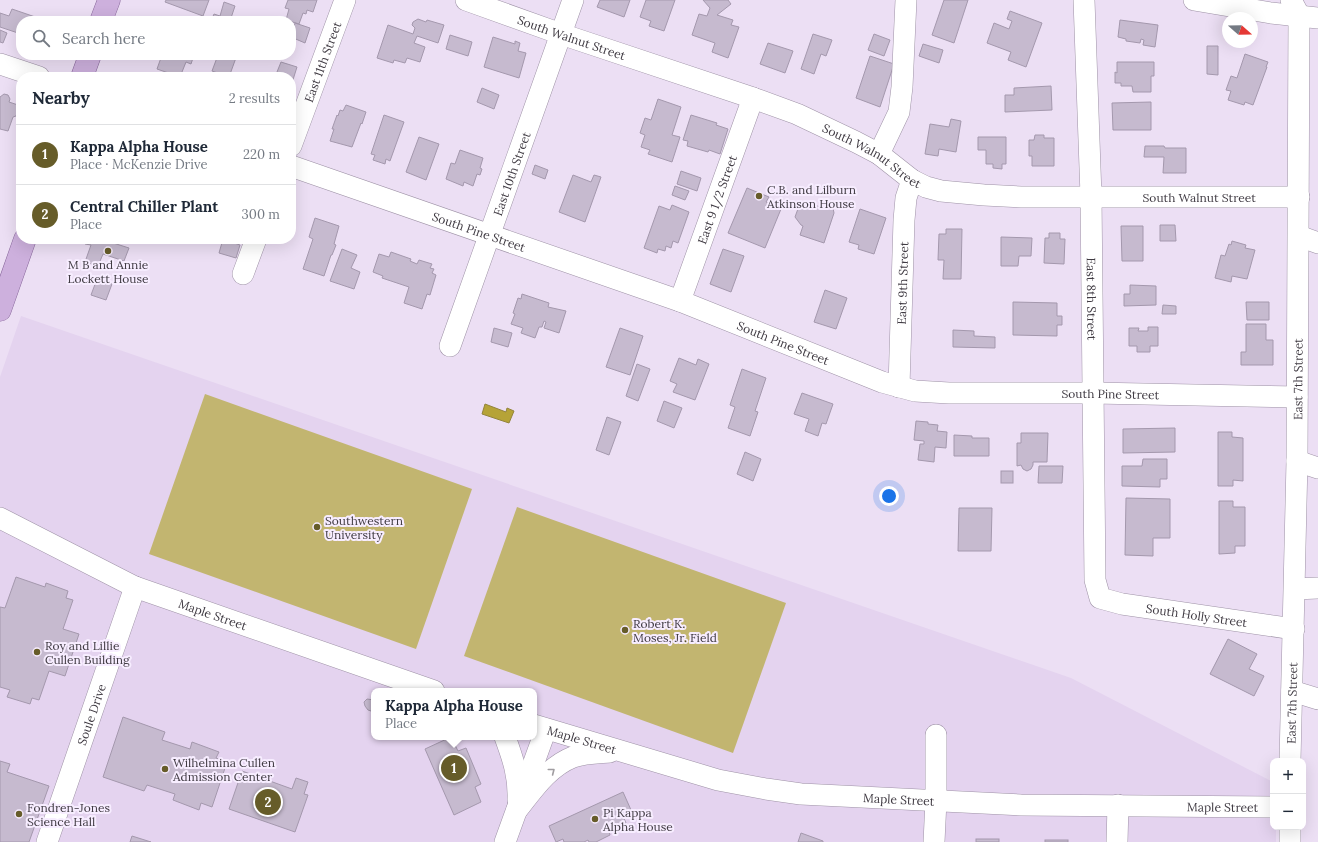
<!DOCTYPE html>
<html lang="en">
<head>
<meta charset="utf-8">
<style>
  :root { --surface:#fff; --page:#f2f2f3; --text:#1f2937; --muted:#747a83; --line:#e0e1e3; --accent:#665c29 }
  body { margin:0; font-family:Lora,serif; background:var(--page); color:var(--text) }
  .controls { position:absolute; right:12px; bottom:12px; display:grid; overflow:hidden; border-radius:8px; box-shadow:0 4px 16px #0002 }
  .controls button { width:36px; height:36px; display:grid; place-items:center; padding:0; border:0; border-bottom:1px solid var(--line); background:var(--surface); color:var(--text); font:20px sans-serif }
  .compass { position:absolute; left:1222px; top:12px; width:36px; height:36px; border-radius:50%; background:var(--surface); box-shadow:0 4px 16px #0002; rotate:110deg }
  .you { position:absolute; left:889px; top:496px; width:14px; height:14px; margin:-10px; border:3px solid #fff; border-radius:50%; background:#1a73e8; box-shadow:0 0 0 6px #1a73e833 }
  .badge { display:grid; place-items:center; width:26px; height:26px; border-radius:50%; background:var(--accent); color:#fff; font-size:13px; font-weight:700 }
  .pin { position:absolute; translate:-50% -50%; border:2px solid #fff; box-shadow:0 1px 4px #0006 }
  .popup { position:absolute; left:371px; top:688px; width:166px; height:52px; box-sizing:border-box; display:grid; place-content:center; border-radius:8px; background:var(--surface); filter:drop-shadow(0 1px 3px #0005); font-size:13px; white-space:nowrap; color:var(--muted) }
  .popup b { font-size:15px; color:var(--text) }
  .popup::after { content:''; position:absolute; left:50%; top:100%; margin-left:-8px; border:8px solid transparent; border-top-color:var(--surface) }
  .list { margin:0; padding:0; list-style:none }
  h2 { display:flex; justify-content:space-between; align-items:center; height:52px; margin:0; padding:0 16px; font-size:17px }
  h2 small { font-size:13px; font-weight:400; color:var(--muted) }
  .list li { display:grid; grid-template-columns:26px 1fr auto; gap:12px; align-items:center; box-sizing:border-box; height:60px; padding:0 16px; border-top:1px solid var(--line) }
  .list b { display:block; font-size:15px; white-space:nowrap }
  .list p { margin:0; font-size:13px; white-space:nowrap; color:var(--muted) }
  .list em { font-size:13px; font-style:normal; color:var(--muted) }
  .icon { flex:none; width:22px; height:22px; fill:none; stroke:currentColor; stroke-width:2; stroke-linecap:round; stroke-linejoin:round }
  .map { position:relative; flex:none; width:1318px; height:842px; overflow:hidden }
  .search { position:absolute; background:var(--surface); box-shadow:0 4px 16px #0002; left:16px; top:16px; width:280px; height:44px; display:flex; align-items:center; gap:10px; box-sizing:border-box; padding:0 14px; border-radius:16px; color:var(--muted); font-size:15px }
  .panel { position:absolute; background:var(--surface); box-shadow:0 4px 16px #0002; left:16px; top:72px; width:280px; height:172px; border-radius:16px }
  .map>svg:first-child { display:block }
  .built { fill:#e4d3ef; fill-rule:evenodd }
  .green { fill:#c2b570 }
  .water { fill:#b6a337; stroke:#93843b }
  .building { fill:#c6bacf; stroke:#a498ad }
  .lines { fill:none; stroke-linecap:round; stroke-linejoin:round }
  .minor-casing { stroke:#9e92a6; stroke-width:22 }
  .major-casing { stroke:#866599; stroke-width:23 }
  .minor { stroke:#fff; stroke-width:21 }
  .major { stroke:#cdb0dd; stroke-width:22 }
  .oneway { stroke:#a09da1 }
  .poi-dot { fill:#665c29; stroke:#f7edff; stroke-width:1.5 }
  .labels { text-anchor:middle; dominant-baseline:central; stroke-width:4; stroke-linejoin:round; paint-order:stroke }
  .street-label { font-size:12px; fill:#403b43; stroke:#f7edff }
  .poi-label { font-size:12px; fill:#403b43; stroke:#f7edff; text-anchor:start }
</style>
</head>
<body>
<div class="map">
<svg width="1318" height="842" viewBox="0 0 1318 842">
  <rect width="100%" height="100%" fill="#ecdff4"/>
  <path class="built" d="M21,316L1071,678L1273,782V827H1276V842H0V377ZM374,691H534V737H374Z"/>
  <g class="green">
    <polygon points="205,394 472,489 416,649 149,554"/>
    <polygon points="517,507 786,603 733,753 464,656"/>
  </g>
  <polygon class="water" points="485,404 506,412 507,408 514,411 509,423 482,414"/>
  <g class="building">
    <polygon points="166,0 209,0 203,16 165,2"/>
    <polygon points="288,0 317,0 313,12 307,10 306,14 303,13 299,24 286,20 289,9 285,8"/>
    <polygon points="600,0 630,0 624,17 597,7"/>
    <polygon points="646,0 675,0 664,31 649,26 651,21 640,17"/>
    <polygon points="703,0 728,0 731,4 717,15 733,20 731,25 739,27 728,58 712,52 715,43 692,35 699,14 707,16 710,8"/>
    <polygon points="944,0 968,0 954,43 932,35"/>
    <polygon points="224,2 235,6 230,21 211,21 214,14 220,16"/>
    <polygon points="12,9 44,20 44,21 21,21 21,34 0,27 0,13 9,16"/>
    <polygon points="1010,11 1042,23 1026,67 1008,60 1011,52 987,43 994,23 1009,29 1012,21 1007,19"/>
    <polygon points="418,19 426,22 427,20 444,25 438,43 417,36 414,43 425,47 420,62 407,58 405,63 394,60 393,63 377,58 388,25 413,34 415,28 412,25 413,22"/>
    <polygon points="1120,20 1158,25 1155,47 1143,45 1144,40 1141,39 1140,43 1126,41 1126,39 1118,37"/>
    <polygon points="295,23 310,28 305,43 291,37"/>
    <polygon points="0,30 7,33 3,43 0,42"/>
    <polygon points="813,34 832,40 826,56 821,54 814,74 801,69"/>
    <polygon points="874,34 890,40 884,56 868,50"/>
    <polygon points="450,35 472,42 468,56 446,49"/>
    <polygon points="493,37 515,44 515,41 520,43 518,51 526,53 519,78 484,67"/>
    <polygon points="768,43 793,51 785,73 760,64"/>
    <polygon points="923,44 943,50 939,63 919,56"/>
    <polygon points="1207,46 1218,46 1218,75 1207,74"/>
    <polygon points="1245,54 1268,62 1266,67 1267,67 1253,105 1245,102 1244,105 1228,100 1231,91 1226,90 1231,76 1237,78"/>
    <polygon points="162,55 194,55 191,64 186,62 180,77 157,69"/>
    <polygon points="218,55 237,55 229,77 212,71"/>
    <polygon points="870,56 894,64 880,107 856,98"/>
    <polygon points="281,62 297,67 291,86 291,77 275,77"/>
    <polygon points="1117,62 1154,62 1154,76 1151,76 1151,92 1133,92 1132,86 1121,86 1121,83 1115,83 1115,72 1117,73"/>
    <polygon points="1051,86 1052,110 1005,112 1005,95 1014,95 1014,88"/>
    <polygon points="482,88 499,95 494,109 477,102"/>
    <polygon points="4,94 8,95 10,99 9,102 18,105 18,108 19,108 16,116 13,117 8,131 0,129 0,97"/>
    <polygon points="658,99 681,107 672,135 680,137 672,162 648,154 650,150 641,147 645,135 640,133 645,118 651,120"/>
    <polygon points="1151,102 1151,130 1113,130 1112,103"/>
    <polygon points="346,105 366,112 362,124 361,123 352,147 330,141 334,129 332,129 337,115 338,116 340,110 343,111"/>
    <polygon points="384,115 404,122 390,161 386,159 385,164 373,160 375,155 371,154"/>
    <polygon points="691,115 717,123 716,125 728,129 720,154 709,150 708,152 687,146 688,141 683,140"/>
    <polygon points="951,119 961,121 956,152 939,149 938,156 925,154 930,124 949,127"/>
    <polygon points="1035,135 1044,135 1044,138 1054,138 1054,166 1032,166 1032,156 1029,156 1029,140 1034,140"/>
    <polygon points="419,137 439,144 426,180 406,172"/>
    <polygon points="978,137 1006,137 1006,164 1002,164 1002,169 993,168 993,164 986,164 986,150 978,150"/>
    <polygon points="1145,146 1164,146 1165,148 1186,148 1186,173 1163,173 1164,157 1144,157"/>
    <polygon points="460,150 483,158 480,168 482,169 480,175 477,174 473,186 464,182 463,186 446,179 451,163 455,164"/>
    <polygon points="535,165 548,170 545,179 532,174"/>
    <polygon points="681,171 701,178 697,191 677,184"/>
    <polygon points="573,175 591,182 594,175 601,177 585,222 559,212"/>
    <polygon points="675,186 689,191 685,200 672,195"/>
    <polygon points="747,188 769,197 766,202 781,209 765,248 728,233"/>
    <polygon points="808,203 823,208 827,207 833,208 834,213 824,243 800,235 803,226 801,225 795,217 799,206"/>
    <polygon points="672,205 689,212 678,243 673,241 671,248 666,246 665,251 658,249 657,253 644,248 659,206 670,210"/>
    <polygon points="860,209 886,218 874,254 858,249 859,245 849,242"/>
    <polygon points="315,218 339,226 334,244 336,245 332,255 331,255 324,276 303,269 313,239 309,237"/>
    <polygon points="1160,225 1175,225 1176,241 1160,241"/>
    <polygon points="1121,226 1143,226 1143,261 1122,261"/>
    <polygon points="946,229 962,229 961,279 943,279 944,260 938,260 939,234 946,234"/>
    <polygon points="1049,233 1060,233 1060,239 1065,239 1064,264 1044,263 1045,238 1049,238"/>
    <polygon points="1001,237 1032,238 1031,256 1019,256 1018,266 1001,266"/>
    <polygon points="87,239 108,239 107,241 129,248 124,261 103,254 98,266 85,262 91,245 85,244"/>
    <polygon points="223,239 240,245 236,258 219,253"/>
    <polygon points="1232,241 1246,245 1245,248 1255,250 1247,279 1232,276 1231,282 1215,278 1221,255 1225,256 1229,244 1231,245"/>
    <polygon points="342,249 357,255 351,268 360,272 354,289 330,281"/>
    <polygon points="723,249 744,256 731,292 710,284"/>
    <polygon points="391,252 411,259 410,261 417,264 419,260 432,264 430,268 434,269 432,273 436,275 430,295 427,294 422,309 404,303 409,287 382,278 383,276 373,272 379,254 389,257"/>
    <polygon points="97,279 112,284 106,300 91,295"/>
    <polygon points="1130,285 1156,286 1156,305 1124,306 1124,294 1130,294"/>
    <polygon points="825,290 847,298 836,329 814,322"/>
    <polygon points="522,294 549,303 548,307 566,311 559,333 544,328 546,322 544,321 542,327 539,327 535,338 521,333 523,328 511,324 515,314 513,313 518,298 521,299"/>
    <polygon points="1013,302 1057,303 1057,316 1062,316 1062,325 1057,325 1057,336 1013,335"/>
    <polygon points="1246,302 1269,302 1269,320 1247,320"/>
    <polygon points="1163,305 1176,306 1176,314 1162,314"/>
    <polygon points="1246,324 1266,324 1266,340 1273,340 1273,365 1241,365 1241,352 1246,352"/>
    <polygon points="1148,327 1158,327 1158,346 1150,346 1150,352 1137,352 1137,346 1129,346 1129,328 1139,328 1138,331 1148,331"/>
    <polygon points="494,328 512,333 508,347 491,342"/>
    <polygon points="620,328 643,336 630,375 606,367"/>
    <polygon points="953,330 974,331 974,336 995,337 995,348 953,347"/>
    <polygon points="679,358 696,365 698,359 709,364 695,400 673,392 677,384 670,381"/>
    <polygon points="637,364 650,369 638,401 626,396"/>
    <polygon points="742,369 766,378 755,411 758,412 750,436 728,428 735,407 730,405"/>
    <polygon points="802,393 833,404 826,424 822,423 818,436 805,431 809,419 794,414"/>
    <polygon points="664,401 682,408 674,428 657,421"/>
    <polygon points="607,417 621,422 609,455 596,450"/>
    <polygon points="916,421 928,422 928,424 938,425 937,431 947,432 946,448 935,447 934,462 918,460 920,444 924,444 924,441 914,440"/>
    <polygon points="1175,428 1175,452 1123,453 1123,429"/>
    <polygon points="1218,432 1232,432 1232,437 1243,438 1243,481 1233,480 1233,486 1218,486"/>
    <polygon points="1021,433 1048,433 1047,462 1033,462 1033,465 1031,469 1027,471 1023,469 1021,465 1017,466 1017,443 1021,443"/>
    <polygon points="954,435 972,436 972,438 989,438 989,456 954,456"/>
    <polygon points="745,452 761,459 753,481 737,474"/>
    <polygon points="1143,459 1167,459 1167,479 1160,479 1160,487 1122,486 1122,466 1142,466"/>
    <polygon points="1039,466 1063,466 1062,483 1038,483"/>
    <rect x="1001" y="471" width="12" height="12"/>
    <polygon points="1126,498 1170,499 1170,538 1153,538 1153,556 1125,555"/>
    <polygon points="1219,501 1233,501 1233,507 1245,507 1245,546 1235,546 1235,553 1219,554"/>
    <polygon points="959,508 992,508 991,551 958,551"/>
    <polygon points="16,577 45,587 46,583 68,591 66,598 73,600 63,629 79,634 65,676 49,671 39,700 32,698 30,704 7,697 10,690 0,687 0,607 5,608"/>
    <polygon points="1228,639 1257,654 1249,669 1264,676 1254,696 1210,674"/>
    <polygon points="367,699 374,700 374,712 368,710 365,706 364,702"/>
    <polygon points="123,717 165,732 162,740 190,749 192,742 219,752 216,758 227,762 212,807 201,803 199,810 173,800 175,794 147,785 144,791 103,777"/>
    <polygon points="451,737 458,751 466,748 481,784 475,787 481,802 454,815 425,749"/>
    <polygon points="0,761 10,764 7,772 49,786 29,842 0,842"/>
    <polygon points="242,771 292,789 296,778 308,782 304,794 308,795 295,832 229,809"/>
    <polygon points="623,792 631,810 622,814 626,823 609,831 610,835 596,842 589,842 588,840 584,842 564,842 563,839 556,842 549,826"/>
    <polygon points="801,833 823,841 823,842 798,842"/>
    <polygon points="132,836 151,842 130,842"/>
    <rect x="976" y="839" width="23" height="3"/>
    <rect x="1045" y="840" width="23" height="2"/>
  </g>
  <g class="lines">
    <g class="minor-casing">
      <g id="minor">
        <path id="s1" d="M466,0L561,34L753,98L797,114L856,142L879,154L912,180L926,187L941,191L984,195L1021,197H1299"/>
        <path id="s2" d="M1084,0L1091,196L1095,580L1100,598L1122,604L1294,629"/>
        <polyline points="1194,0 1271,13 1318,18"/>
        <polyline points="0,64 39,77"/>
        <path id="s3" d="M291,146L345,0"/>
        <polyline points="879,154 899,112 902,87 906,0"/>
        <path id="s4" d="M291,166L680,301L882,382L915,391L949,393H1093L1297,397"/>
        <polyline points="1299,236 1318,243"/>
        <polyline points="243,274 256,239"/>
        <path id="s5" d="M680,301L753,98"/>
        <path id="s6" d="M450,346L573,0"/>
        <path id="s7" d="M899,387L904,220L906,198L912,180"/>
        <polyline points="1297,461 1318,468"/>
        <path id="s8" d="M0,518L135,587L434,691"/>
        <polyline points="1295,589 1318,588"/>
        <polyline points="1292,691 1318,699"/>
        <path id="s9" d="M534,725L718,780L766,789L801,794L1021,805L1273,807"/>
        <path d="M505,737C513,759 519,776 518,800"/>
        <path id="s10" d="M1290,761L1297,461L1299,15L1291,0"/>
        <path d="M517,810C533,790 548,767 573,757C585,753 598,753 610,752"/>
        <path id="s11" d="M47,842L135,587"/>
        <polyline points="505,842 546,729"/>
        <polyline points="934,842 936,801 936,735"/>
        <polyline points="1117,842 1118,805"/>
        <polyline points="1290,842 1290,827"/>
      </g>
    </g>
    <g class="major-casing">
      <g id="major">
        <polyline points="101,21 109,0"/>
        <polyline points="82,77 90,55"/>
        <polyline points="0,310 25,239"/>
      </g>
    </g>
    <use href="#minor" class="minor"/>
    <use href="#major" class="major"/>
  </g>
  <defs><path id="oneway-chevron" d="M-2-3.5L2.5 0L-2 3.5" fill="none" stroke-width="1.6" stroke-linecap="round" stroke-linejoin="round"/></defs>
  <use class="oneway" href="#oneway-chevron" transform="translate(552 771) rotate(-38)"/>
  <g class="poi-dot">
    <circle cx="759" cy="196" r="4"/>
    <circle cx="108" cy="251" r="4"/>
    <circle cx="317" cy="527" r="4"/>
    <circle cx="625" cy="630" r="4"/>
    <circle cx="37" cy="652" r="4"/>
    <circle cx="165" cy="769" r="4"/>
    <circle cx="19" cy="814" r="4"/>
    <circle cx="595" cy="819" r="4"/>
  </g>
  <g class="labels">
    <g class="street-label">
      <text stroke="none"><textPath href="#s1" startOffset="112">South Walnut Street</textPath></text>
      <text stroke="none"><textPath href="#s3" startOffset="90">East 11th Street</textPath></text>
      <text stroke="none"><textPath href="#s1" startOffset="436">South Walnut Street</textPath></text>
      <text stroke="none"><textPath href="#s6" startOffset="183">East 10th Street</textPath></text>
      <text stroke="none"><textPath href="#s1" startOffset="773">South Walnut Street</textPath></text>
      <text stroke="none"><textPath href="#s5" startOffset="108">East 9 1/2 Street</textPath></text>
      <text stroke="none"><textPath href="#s4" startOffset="199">South Pine Street</textPath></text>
      <text stroke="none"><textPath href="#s7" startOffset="104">East 9th Street</textPath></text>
      <text stroke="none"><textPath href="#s2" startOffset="299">East 8th Street</textPath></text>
      <text stroke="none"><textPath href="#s4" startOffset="523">South Pine Street</textPath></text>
      <text stroke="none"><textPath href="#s10" startOffset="382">East 7th Street</textPath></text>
      <text stroke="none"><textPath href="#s4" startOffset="859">South Pine Street</textPath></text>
      <text stroke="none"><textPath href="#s8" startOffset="234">Maple Street</textPath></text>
      <text stroke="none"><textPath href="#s2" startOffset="697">South Holly Street</textPath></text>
      <text stroke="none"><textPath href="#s10" startOffset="58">East 7th Street</textPath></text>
      <text stroke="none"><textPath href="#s11" startOffset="135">Soule Drive</textPath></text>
      <text stroke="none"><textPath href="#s9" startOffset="50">Maple Street</textPath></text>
      <text stroke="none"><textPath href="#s9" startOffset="374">Maple Street</textPath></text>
      <text stroke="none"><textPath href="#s9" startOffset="698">Maple Street</textPath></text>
    </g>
    <g class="poi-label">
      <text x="767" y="189">C.B. and Lilburn<tspan x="767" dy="14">Atkinson House</tspan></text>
      <text x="108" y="264" text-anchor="middle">M B and Annie<tspan x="108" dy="14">Lockett House</tspan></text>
      <text x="325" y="520">Southwestern<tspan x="325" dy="14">University</tspan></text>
      <text x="633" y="623">Robert K.<tspan x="633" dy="14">Moses, Jr. Field</tspan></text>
      <text x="45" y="645">Roy and Lillie<tspan x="45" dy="14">Cullen Building</tspan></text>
      <text x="173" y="762">Wilhelmina Cullen<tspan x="173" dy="14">Admission Center</tspan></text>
      <text x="27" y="807">Fondren-Jones<tspan x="27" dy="14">Science Hall</tspan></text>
      <text x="603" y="812">Pi Kappa<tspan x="603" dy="14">Alpha House</tspan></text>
    </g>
  </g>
</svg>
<div class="controls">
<button>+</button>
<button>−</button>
</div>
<svg class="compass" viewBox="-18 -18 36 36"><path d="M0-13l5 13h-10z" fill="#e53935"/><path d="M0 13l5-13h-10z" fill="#747a83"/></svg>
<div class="you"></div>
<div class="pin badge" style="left:454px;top:768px">1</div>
<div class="popup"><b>Kappa Alpha House</b>Place</div>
<div class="pin badge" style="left:268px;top:802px">2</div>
<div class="search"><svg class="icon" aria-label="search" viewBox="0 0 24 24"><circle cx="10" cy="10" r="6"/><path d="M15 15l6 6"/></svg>Search here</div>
<section class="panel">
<h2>Nearby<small>2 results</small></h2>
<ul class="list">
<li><span class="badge">1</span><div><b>Kappa Alpha House</b><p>Place · McKenzie Drive</p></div><em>220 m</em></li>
<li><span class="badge">2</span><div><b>Central Chiller Plant</b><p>Place</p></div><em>300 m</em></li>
</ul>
</section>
</div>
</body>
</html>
